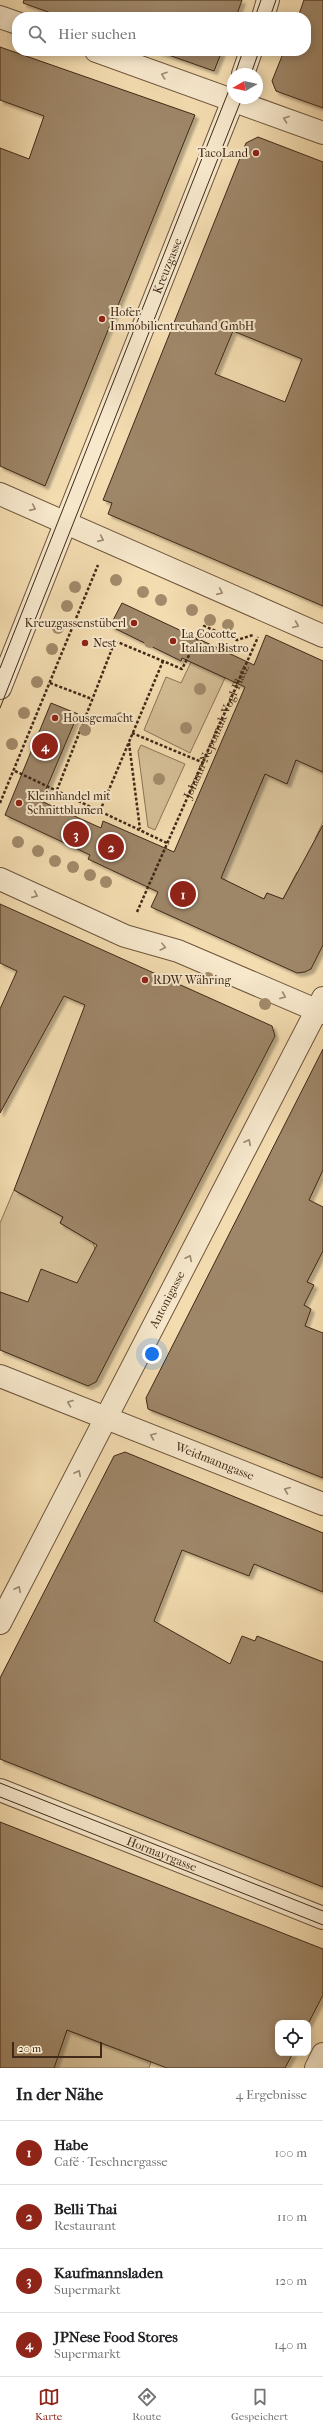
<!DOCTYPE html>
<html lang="de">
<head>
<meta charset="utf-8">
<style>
  :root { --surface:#fff; --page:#f2f2f2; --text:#202124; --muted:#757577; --line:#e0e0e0; --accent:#8f2418 }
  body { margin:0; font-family:"IM FELL French Canon",serif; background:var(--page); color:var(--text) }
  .controls { position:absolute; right:12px; bottom:12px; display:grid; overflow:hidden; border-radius:8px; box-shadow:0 2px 10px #0003 }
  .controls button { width:36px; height:36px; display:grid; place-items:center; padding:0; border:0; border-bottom:1px solid var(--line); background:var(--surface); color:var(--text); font:20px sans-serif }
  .compass { position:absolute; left:227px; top:68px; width:36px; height:36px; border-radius:50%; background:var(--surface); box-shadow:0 2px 10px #0003; rotate:261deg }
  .scale { position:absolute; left:12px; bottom:10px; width:90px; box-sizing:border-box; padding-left:4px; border:2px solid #412917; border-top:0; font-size:11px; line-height:14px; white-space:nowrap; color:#412917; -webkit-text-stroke:3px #f7e8cc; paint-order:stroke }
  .you { position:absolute; left:152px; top:1354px; width:14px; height:14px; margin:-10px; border:3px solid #fff; border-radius:50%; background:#1a73e8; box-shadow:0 0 0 6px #1a73e833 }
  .badge { display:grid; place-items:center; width:26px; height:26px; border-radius:50%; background:var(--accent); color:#fff; font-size:13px; font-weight:700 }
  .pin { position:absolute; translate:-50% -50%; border:2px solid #fff; box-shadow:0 1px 4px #0006 }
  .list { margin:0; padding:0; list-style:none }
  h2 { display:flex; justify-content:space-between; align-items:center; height:52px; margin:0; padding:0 16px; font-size:17px }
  h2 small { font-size:13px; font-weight:400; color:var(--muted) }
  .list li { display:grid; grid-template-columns:26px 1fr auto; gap:12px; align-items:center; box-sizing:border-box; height:64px; padding:0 16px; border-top:1px solid var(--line) }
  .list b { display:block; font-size:15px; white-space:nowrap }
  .list p { margin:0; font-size:13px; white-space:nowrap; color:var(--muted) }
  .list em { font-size:13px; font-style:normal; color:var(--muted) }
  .icon { flex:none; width:22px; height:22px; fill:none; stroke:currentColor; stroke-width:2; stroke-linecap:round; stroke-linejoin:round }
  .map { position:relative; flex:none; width:323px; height:2068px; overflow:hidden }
  .search { position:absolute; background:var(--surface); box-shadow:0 2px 10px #0003; left:12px; right:12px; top:12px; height:44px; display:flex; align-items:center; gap:10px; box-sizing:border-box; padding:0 14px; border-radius:16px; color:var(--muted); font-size:15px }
  .sheet { height:308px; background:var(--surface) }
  nav { display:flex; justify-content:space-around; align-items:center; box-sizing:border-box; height:56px; border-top:1px solid var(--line); background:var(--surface); font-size:11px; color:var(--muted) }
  nav a { display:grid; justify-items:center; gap:2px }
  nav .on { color:var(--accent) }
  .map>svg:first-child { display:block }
  .green { fill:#d5be96; stroke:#8b7456 }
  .building { fill:#9e8667; stroke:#412917; fill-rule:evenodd; filter:url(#shadow) }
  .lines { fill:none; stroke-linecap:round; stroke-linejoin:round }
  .minor-casing { stroke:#6e563d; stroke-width:24 }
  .path { stroke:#412917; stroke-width:2.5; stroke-dasharray:3 2; stroke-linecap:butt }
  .minor { stroke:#f7e8cc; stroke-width:22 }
  .tram { stroke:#412917; stroke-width:1 }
  .tree { fill:#a28a6a }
  .oneway { stroke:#9c8872 }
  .poi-dot { fill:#8f2418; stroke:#f7e8cc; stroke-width:1.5 }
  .labels { text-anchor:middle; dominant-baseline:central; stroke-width:4; stroke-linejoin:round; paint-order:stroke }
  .poi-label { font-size:12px; fill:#412917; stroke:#f7e8cc; text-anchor:start }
  .street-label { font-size:12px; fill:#412917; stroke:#f7e8cc }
</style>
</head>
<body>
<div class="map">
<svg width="323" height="2068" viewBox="0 0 323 2068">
  <defs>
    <filter id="shadow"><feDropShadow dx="3.5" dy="3.5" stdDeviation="1" flood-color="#0004"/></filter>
  </defs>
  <rect width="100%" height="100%" fill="#f3dcb0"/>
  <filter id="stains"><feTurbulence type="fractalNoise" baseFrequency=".005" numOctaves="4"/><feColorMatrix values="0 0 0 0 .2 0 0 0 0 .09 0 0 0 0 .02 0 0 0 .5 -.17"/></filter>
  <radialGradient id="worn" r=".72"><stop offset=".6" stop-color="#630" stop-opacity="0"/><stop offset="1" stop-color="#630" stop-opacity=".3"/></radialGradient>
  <g class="green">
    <polygon points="191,662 225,678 190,753 144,730 166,677 181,683"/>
    <polygon points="141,745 185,764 155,830 148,827 138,751"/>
    <polygon points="275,748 323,772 323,822 315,839 321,843 304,874 297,872 282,901 267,893 264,899 219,884 219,871 223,872 256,782 261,784"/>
    <polygon points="14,1190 63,1217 60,1223 93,1242 95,1249 105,1254 59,1315 0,1295 0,1223"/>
    <polygon points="67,2030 151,2062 149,2068 54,2068"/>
  </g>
  <g class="building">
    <polygon points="24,0 242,0 236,17 62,17 23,3"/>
    <polygon points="304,0 323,0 323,108 276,91 272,81 284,51 306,51 306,17 298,17"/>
    <polygon points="0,47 195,115 45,486 0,466 0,148 29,159 44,116 0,100"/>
    <polygon points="157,51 222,51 214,71"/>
    <path d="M258,137L323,162V606L108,514L112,503L103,500L246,143ZM233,331L302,359L285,402L215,374Z"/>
    <polygon points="122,603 254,665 266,635 323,661 323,772 296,760 287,784 265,774 221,878 264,899 267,893 283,899 323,825 323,945 311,969 305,972 297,973 151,907 158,892 88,859 90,855 5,815 51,703 78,714 41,801 101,828 103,821 174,852 245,687 182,658 181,661 110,626"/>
    <polygon points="0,904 272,1026 275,1036 96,1382 88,1386 0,1350 0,1292 28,1302 41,1269 77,1283 97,1245 60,1223 63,1217 14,1190 85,1005 64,996 0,1113 0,1009 17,971 0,963"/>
    <polygon points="323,1049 323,1170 309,1200 323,1207 323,1251 307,1282 314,1285 304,1305 311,1309 305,1326 323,1333 323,1478 148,1409 146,1398"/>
    <polygon points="125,1452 323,1533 323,1592 254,1564 249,1576 182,1550 154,1621 230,1664 242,1636 255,1641 257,1636 323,1662 323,1887 0,1759 0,1678 114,1456"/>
    <polygon points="0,1822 323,1949 323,1995 308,2024 278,2023 278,2053 293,2053 285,2068 167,2068 67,2030 54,2068 0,2068"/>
  </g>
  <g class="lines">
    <g class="minor-casing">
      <g id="minor">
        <polyline points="0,17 17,23"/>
        <polyline points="263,17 268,0"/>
        <polyline points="96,51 323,133"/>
        <polyline points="243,74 251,51"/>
        <polyline points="0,494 323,636"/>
        <path id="s2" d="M0,688L234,98"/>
        <polyline points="0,879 125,936 178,951 323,1013"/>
        <path id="s3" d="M0,1376L323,1504"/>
        <path id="s4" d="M0,1623L323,998"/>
        <path id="s5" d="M0,1790L323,1918"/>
        <polyline points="316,2068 323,2054"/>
      </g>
    </g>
    <g class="path">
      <polyline points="50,683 92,699"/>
      <polyline points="132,733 204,763"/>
      <polyline points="129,743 140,829"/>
      <polyline points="15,771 169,844"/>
      <polyline points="57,790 115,641 182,669 204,626 237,640 253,635"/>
      <polyline points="0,803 98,565"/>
      <polyline points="100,811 163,661"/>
      <path id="s1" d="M137,912L258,637"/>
    </g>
    <use href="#minor" class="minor"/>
    <g class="tram">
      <polyline points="255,17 261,0"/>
      <polyline points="270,17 276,0"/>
      <polyline points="235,74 243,51"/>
      <polyline points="251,74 259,51"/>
      <polyline points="0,668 233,80"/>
      <polyline points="0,708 242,98"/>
      <polyline points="0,1783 323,1911"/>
      <polyline points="0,1797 323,1925"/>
    </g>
  </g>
  <g class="tree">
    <circle cx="116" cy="580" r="6"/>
    <circle cx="75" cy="587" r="6"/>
    <circle cx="143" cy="592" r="6"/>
    <circle cx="161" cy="600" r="6"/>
    <circle cx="67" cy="606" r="6"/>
    <circle cx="192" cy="610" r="6"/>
    <circle cx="210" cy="620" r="6"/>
    <circle cx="228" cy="625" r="6"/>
    <circle cx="58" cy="628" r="6"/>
    <circle cx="150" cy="642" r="6"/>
    <circle cx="52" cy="649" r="6"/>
    <circle cx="37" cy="682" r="6"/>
    <circle cx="200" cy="689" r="6"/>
    <circle cx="24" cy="713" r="6"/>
    <circle cx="121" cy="718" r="6"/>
    <circle cx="186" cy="728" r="6"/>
    <circle cx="85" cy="730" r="6"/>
    <circle cx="12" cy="744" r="6"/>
    <circle cx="159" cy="779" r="6"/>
    <circle cx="18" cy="842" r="6"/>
    <circle cx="38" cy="851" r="6"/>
    <circle cx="55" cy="861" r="6"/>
    <circle cx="73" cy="867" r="6"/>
    <circle cx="90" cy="875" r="6"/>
    <circle cx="106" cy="882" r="6"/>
    <circle cx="208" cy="978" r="6"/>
    <circle cx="265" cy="1004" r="6"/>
  </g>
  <defs><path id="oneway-chevron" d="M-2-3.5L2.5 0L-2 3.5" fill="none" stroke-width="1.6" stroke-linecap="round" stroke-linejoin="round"/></defs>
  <g class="oneway">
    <use href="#oneway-chevron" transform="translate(164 75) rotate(-161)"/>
    <use href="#oneway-chevron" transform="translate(286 119) rotate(-160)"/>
    <use href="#oneway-chevron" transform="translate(33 508) rotate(24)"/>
    <use href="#oneway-chevron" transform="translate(101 539) rotate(24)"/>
    <use href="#oneway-chevron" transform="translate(220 592) rotate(24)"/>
    <use href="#oneway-chevron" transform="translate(296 625) rotate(23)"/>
    <use href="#oneway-chevron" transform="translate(35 895) rotate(24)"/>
    <use href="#oneway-chevron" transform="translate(163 947) rotate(14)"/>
    <use href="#oneway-chevron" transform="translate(283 996) rotate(23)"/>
    <use href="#oneway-chevron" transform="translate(248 1142) rotate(-63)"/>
    <use href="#oneway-chevron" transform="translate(189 1258) rotate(-63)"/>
    <use href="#oneway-chevron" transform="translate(70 1403) rotate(-159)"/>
    <use href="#oneway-chevron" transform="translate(153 1436) rotate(-158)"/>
    <use href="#oneway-chevron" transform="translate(78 1473) rotate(-63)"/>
    <use href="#oneway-chevron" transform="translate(287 1490) rotate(-158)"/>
    <use href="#oneway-chevron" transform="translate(18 1589) rotate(-63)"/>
  </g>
  <g class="poi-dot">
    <circle cx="256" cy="153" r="4"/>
    <circle cx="102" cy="319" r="4"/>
    <circle cx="134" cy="623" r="4"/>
    <circle cx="173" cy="641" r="4"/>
    <circle cx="85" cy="643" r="4"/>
    <circle cx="55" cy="718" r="4"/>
    <circle cx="19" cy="803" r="4"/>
    <circle cx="145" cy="980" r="4"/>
  </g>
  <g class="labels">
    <g class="poi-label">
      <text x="248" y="153" text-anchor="end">TacoLand</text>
      <text x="110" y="312">Hofer<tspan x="110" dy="14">Immobilientreuhand GmbH</tspan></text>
      <text x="126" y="623" text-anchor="end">Kreuzgassenstüberl</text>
      <text x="181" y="634">La Cocotte<tspan x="181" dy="14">Italian Bistro</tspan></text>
      <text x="93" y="643">Nest</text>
      <text x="63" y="718">Housgemacht</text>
      <text x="27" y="796">Kleinhandel mit<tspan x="27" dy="14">Schnittblumen</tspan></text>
      <text x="153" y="980">RDW Währing</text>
    </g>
    <g class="street-label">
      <text stroke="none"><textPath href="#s2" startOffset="454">Kreuzgasse</textPath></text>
      <text stroke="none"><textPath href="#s1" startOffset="197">Johann-Nepomuk-Vogl-Platz</textPath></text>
      <text stroke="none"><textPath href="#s4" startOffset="364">Antonigasse</textPath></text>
      <text stroke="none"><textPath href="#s3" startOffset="231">Weidmanngasse</textPath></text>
      <text stroke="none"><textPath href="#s5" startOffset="174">Hormayrgasse</textPath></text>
    </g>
  </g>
  <rect width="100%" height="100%" filter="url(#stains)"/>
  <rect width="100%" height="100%" fill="url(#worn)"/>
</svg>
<div class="controls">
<button><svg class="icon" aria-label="locate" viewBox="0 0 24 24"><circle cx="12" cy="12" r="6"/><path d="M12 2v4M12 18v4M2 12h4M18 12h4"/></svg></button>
</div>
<svg class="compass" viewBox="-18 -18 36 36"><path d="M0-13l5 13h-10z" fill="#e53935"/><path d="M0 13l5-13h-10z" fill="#757577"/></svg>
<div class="scale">20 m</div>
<div class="you"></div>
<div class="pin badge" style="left:183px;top:894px">1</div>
<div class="pin badge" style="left:111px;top:847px">2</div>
<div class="pin badge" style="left:76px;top:834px">3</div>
<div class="pin badge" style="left:45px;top:746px">4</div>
<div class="search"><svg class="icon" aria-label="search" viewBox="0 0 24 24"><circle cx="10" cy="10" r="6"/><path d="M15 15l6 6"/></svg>Hier suchen</div>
</div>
<section class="sheet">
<h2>In der Nähe<small>4 Ergebnisse</small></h2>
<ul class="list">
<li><span class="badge">1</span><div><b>Habe</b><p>Café · Teschnergasse</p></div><em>100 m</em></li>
<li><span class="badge">2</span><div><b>Belli Thai</b><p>Restaurant</p></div><em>110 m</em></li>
<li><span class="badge">3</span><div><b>Kaufmannsladen</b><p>Supermarkt</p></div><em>120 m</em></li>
<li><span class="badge">4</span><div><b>JPNese Food Stores</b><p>Supermarkt</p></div><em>140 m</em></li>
</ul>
</section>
<nav>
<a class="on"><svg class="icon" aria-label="map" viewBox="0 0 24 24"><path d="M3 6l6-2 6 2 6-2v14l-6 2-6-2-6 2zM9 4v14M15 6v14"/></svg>Karte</a>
<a><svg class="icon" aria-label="directions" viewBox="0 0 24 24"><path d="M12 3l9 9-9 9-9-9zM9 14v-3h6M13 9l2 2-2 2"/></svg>Route</a>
<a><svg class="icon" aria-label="saved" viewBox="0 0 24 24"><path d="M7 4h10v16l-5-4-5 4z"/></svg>Gespeichert</a>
</nav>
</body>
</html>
